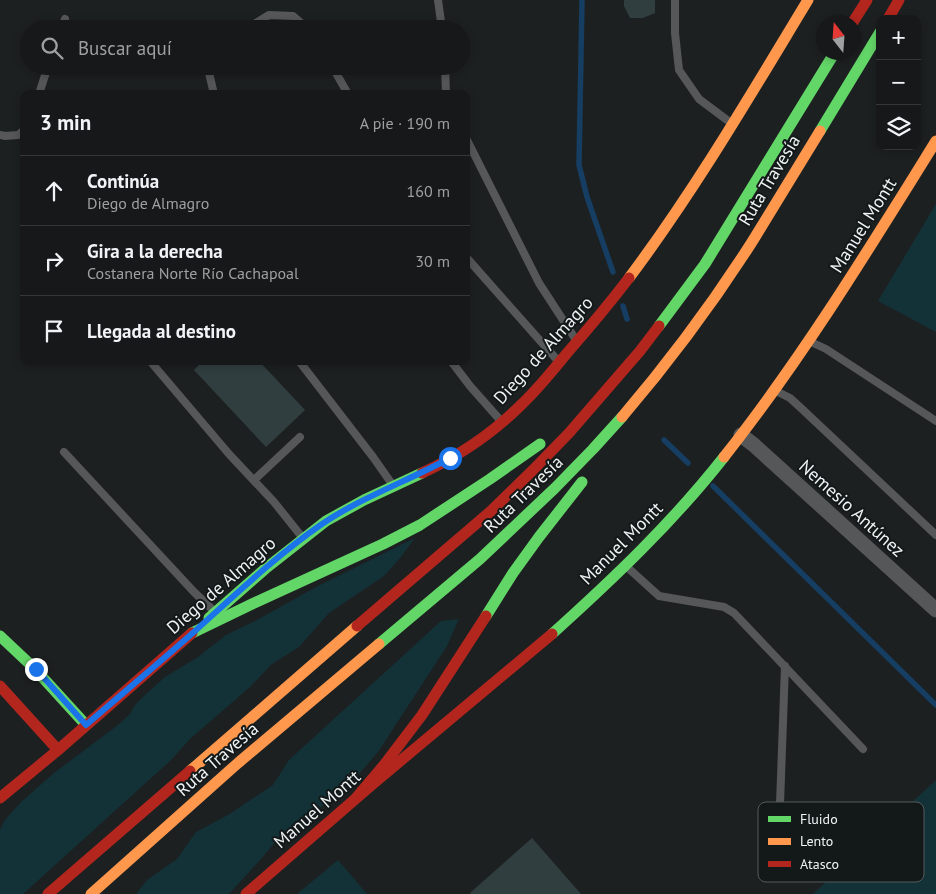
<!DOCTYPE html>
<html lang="es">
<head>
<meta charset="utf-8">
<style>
  :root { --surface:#161819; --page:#232526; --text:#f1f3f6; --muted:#9ea0a2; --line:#353738 }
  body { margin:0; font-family:"PT Sans",sans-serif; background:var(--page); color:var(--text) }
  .controls { position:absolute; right:15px; top:15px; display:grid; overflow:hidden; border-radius:10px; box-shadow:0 2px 8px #0003 }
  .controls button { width:45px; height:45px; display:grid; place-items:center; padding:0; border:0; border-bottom:1px solid var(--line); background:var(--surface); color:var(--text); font:25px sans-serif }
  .compass { position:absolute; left:816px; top:15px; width:45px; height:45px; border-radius:50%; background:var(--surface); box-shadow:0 2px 8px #0003; rotate:343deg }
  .stop { position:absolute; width:15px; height:15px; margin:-11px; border:4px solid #1a73e8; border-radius:50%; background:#fff }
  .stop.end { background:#1a73e8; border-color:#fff; box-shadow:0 1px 5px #0008 }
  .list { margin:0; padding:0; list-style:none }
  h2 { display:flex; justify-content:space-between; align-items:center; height:65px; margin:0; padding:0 20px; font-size:21px }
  h2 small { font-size:16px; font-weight:400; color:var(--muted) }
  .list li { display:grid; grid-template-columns:32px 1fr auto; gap:15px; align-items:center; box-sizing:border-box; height:70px; padding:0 20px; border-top:1px solid var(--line) }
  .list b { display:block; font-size:19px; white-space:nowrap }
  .list p { margin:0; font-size:16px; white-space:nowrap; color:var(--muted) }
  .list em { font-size:16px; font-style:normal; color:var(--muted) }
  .icon { flex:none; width:28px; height:28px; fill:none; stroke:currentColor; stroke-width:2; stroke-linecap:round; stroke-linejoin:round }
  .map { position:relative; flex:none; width:936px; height:894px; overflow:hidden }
  .search { position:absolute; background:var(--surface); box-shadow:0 2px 8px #0003; left:20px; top:20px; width:450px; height:55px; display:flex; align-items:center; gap:12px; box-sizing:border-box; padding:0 18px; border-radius:28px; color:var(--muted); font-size:19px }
  .panel { position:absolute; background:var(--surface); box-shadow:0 2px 8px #0003; left:20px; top:90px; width:450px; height:275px; border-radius:10px }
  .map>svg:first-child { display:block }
  .green { fill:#133238 }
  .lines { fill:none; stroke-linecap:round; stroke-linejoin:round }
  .stream { stroke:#163e62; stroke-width:5.5 }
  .building { fill:#313e40 }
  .lane { stroke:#555758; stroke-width:8 }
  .street { stroke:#555758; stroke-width:15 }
  .fast { stroke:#63d668; stroke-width:11 }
  .slow { stroke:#ff974d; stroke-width:11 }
  .jam { stroke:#b3261e; stroke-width:11 }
  .route { stroke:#1a73e8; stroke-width:6 }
  .labels { text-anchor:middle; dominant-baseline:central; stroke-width:4; stroke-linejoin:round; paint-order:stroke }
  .street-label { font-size:18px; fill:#eff3f4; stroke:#131819 }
  .key { fill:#131819; stroke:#555a5b; stroke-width:1 }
  .key-label { font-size:14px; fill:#eff3f4 }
</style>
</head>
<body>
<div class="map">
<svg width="936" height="894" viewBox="0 0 936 894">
  <rect width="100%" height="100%" fill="#1d2021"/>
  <g class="green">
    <polygon points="936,204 936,332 878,301"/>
    <polygon points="415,538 400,558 384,576 329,613 299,647 272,664 250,687 191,738 170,761 23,894 0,894 0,830 4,821 20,803 54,773 118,725 130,714 135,705 146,694 165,677 198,657 226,635 257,620 318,586"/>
    <polygon points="459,619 447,646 378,752 345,790 280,836 262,858 229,894 136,894 147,880 177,859 196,832 228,815 273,785 289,760 441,621"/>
    <polygon points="936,780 936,894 813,894"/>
    <polygon points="338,860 367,894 297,894"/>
  </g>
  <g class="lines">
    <g class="stream">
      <polyline points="582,0 579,165 587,197 613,272"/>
      <polyline points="623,306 627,319"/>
      <polyline points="664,440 688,463"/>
      <polyline points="713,486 936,705"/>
    </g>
  </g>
  <g class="building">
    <polygon points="624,0 655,0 655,13 643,18 630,18 624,6"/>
    <polygon points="203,361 259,361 305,410 266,447 194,370"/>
    <polygon points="532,838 581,894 471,894 470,893"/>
  </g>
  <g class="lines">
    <g class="lane">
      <polyline points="438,0 442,29"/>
      <polyline points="675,0 675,33 679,70 699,99 731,123"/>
      <polyline points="61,29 65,19"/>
      <polyline points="246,29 269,15 293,16 308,29"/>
      <polyline points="212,66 209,73 214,94"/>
      <polyline points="332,66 348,94"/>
      <polyline points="445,66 446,94"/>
      <polyline points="39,94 48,66"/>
      <polyline points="0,135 5,136 18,135 24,130"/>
      <polyline points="466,138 539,283 576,340"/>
      <polyline points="466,257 559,362"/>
      <polyline points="811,342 826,349 936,421"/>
      <polyline points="150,361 229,454 274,502 302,537"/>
      <polyline points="299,361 373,457 392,484"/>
      <polyline points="451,361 470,386 501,421"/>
      <polyline points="776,391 790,398 802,409 936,535"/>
      <polyline points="64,452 194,592 214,611"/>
      <polyline points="254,480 300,437"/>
      <polyline points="627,567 659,596 724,607 734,613 863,749"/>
      <polyline points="785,666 780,804 782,815 792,826"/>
    </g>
    <polyline class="street" points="741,435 754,445 936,610"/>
    <g class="fast">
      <polyline points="820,131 880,32"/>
      <polyline points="659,326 705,264 835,52"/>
      <polyline points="486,616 513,573 539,537 582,482"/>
      <polyline points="209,618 265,569 326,521 364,500 422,473"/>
      <polyline points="192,633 252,604 383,544 420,525 490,479 540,444"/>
      <path d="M552,634C613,579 673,522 724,457"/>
      <polyline points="0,636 34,668 86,725"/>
      <polyline points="379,644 480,559 555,488 593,449 622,417"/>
    </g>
    <g class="slow">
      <path d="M629,278C695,190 751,94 808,0"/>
      <path d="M622,417C669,362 713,303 752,242C775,205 797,168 820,131"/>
      <path d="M724,457C803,357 869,249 936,141"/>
      <polyline points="190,771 357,626"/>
      <polyline points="91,894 238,763 379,644"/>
    </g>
    <g class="jam">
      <polyline points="888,19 899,0"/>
      <polyline points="853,22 867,0"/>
      <path d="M422,473C459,456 494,432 522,404C539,388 553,370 568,352C589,328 609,304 629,278"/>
      <polyline points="357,626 491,511 533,470 569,433 640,351 659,326"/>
      <polyline points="0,686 58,750"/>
      <polyline points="0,798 58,750 192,633"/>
      <polyline points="356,798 384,765 422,715 486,616"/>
      <polyline points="48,894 190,771"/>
      <polyline points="246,894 368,788 552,634"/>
    </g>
  </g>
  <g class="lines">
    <path class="route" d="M36,669L86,725C123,693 159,663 195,631C236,594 277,555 322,524C362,497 408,481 450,458"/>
  </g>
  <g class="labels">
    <g class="street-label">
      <text transform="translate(769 180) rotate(-59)">Ruta Travesía</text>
      <text transform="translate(863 225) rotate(-58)">Manuel Montt</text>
      <text transform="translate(543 350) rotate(-48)">Diego de Almagro</text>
      <text transform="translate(523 494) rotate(-44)">Ruta Travesía</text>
      <text transform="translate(852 508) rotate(42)">Nemesio Antúnez</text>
      <text transform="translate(621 543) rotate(-45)">Manuel Montt</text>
      <text transform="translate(221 585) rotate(-41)">Diego de Almagro</text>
      <text transform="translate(217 759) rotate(-41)">Ruta Travesía</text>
      <text transform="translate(317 809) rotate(-41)">Manuel Montt</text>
    </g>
  </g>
  <rect x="758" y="802" width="166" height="80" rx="8" class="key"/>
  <rect x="768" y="816" width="23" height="6" fill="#63d668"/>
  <rect x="768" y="838" width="23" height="7" fill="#ff974d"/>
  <rect x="768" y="861" width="23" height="6" fill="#b3261e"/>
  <g class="key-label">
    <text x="800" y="824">Fluido</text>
    <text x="800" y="846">Lento</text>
    <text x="800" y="869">Atasco</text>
  </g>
</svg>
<div class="controls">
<button>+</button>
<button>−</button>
<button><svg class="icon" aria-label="layers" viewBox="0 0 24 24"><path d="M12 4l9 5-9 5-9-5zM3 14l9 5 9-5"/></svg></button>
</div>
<svg class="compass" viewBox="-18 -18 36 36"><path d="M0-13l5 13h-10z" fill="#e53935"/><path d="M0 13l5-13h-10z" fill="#9ea0a2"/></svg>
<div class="stop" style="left:450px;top:458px"></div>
<div class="stop end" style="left:36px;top:669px"></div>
<div class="search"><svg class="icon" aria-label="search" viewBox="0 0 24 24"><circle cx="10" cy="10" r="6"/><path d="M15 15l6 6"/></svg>Buscar aquí</div>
<section class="panel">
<h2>3 min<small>A pie · 190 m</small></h2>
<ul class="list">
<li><svg class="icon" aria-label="ahead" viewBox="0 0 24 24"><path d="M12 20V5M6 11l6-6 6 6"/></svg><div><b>Continúa</b><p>Diego de Almagro</p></div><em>160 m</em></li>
<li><svg class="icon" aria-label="right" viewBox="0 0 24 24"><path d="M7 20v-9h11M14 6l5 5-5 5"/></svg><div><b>Gira a la derecha</b><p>Costanera Norte Río Cachapoal</p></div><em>30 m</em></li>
<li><svg class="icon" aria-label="arrive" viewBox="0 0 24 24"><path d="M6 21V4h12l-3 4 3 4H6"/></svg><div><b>Llegada al destino</b></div></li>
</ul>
</section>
</div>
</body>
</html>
